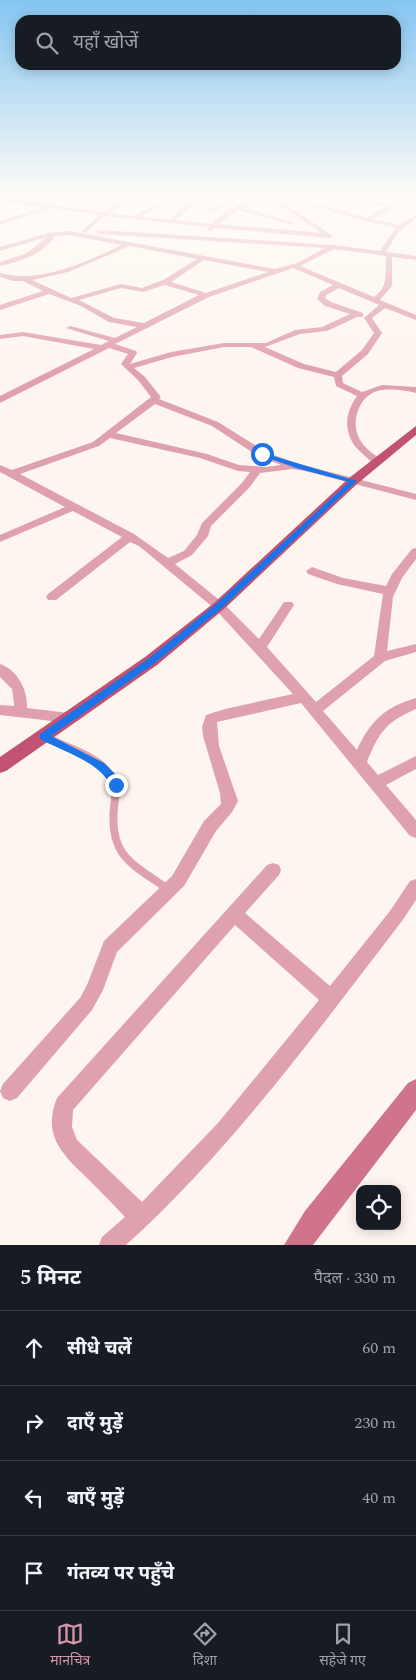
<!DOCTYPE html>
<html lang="hi">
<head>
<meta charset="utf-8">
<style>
  :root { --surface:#171b24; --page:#242831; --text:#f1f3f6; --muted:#9ea1a6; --line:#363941; --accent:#d696aa }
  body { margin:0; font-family:Spectral,"Noto Sans Devanagari",serif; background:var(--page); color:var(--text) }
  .controls { position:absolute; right:15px; bottom:15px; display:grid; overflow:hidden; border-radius:10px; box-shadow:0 2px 12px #0003 }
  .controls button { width:45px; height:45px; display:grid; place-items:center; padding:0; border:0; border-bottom:1px solid var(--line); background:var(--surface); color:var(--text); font:25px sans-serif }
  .stop { position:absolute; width:15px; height:15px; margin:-11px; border:4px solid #1a73e8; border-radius:50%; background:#fff }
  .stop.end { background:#1a73e8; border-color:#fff; box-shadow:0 1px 5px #0008 }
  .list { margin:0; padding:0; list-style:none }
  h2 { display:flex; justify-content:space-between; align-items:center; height:65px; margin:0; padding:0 20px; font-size:21px }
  h2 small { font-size:16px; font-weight:400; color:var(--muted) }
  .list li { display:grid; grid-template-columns:32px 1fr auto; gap:15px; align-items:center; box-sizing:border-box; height:75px; padding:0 20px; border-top:1px solid var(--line) }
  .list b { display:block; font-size:19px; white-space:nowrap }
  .list em { font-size:16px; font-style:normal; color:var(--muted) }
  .icon { flex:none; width:28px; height:28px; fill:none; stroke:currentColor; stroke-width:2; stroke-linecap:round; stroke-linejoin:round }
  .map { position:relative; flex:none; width:416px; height:1245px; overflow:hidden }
  .search { position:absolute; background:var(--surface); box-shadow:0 2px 12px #0003; left:15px; right:15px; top:15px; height:55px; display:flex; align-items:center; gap:12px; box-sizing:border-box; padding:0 18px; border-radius:15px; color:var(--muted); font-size:19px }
  .sheet { height:365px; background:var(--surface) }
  nav { display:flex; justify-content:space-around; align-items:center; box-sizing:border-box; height:70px; border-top:1px solid var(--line); background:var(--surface); font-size:14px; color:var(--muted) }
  nav a { display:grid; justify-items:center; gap:2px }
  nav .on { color:var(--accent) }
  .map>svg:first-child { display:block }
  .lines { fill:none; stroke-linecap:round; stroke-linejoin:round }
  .lane { stroke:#e0a1ae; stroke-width:8 }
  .street { fill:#e0a1ae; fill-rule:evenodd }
  .secondary { fill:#d0748b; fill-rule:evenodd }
  .primary { fill:#c25272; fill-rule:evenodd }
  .route { fill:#1a73e8 }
</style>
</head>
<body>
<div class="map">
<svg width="416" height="1245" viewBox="0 0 416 1245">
  <rect width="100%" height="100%" fill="#fef6ee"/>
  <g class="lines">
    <path class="lane" d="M44,737C66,747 99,756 112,777C118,786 115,797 114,807C109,856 132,864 168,889"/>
    <g class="street">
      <path d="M0,197L45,203L61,197H68L52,205L103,212L127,197H134L110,213L134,216L170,197H177L141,217L170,220C179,210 192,197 207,197L186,210L176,220L212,224C226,207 253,197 275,197L333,236L330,238L215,228L210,232L207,230L209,227L105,216L85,233L83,232V230L99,215L51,208L0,225V221L43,208L0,201ZM270,199L322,233L218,224L238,210L294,225V223L243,208Z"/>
      <polygon points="237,197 245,197 208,212 203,211"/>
      <path d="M283,197H292L367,218L385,207L348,197H357L392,206V208L373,219L400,225L416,214V219L399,231L386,252L416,256V260L392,257V286L380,300L416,315V320L385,308L372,318L382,333L368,354L342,376L343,383L362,392L382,385L416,387V393C404,390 389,388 377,391C358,397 350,424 360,440C365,448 373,454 381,459V463C373,465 369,460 364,455C344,439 342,417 357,396L336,386L334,377L298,368L251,347H224L172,357L134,368L144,376L161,397L159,399L218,422L266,452L295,463L416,494V500L305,471L292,469L260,473L249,488L211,526L208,536L192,555L175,564L223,603L259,639L284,602H292L294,605L267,647L316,702L374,656L383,594L337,584L308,574L306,571L312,567L343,578L386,586L392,574L412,549L416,548V559L402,578L393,597L387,651L416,644V652L385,661L323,711L357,750C370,721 385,707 416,698V709C386,722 379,732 367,762L378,775L416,756V769L386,785L416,820V838L410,836L301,703L217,722L219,746L238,801L232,812L216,831L184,886L117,952L103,990L92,1010L17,1098L10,1101L3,1098L0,1091L3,1084L80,998L87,985L104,941L172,876L204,821L221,804L220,793L203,736L202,727L206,715L225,709L293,694L215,609L139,546L130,542L56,600H48L46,597L48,594L122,537L73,511L0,542V535L65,507L0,472V465L12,470L93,442L151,397L138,380L121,364L128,354L109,348L0,403V396L94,349L23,336L0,339V335L23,332L101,345L109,341L66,328L70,326L115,338L137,327L109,322L81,306L49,294L0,310V305L43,291L23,281H13L0,277V273C42,284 85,262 122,245L69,235L55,236C42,255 21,261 0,266V262L27,253L47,237L0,251V247L48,233L69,231L275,269L297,263L325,248L99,234L96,232L99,230L333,245L380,251L396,228L365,221ZM130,246L197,259L165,279L142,288L121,284L71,298L32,280L68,272ZM334,249L386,256C385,272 389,287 374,297L300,266ZM204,260L268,272L206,293L171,282ZM293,268L333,285L320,292L317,299L325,306L350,314L322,327L295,330L266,343H224L171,352L130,364L137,353L136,351L115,344L209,297ZM165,285L199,295L144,323L114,318L79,300L121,288L143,292ZM339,288L379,305L364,318L374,333L362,350L336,372L304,364L265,347L300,334L327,331L357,317H363V313L331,302L325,298L326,295ZM155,404L212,426L258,456L281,465L266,467L239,465L207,454L116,433ZM110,438L200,458L238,471L250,472L241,484L202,523L197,535L184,551L168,558L134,534L20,474L99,446Z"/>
      <path d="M0,664C18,670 28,691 27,708L69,713L74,714L76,718L74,722L69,723L0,715V705L14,706V704L12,689L0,677Z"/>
      <path d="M273,863L279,865L281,870L279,875L245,913L330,986L390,911L410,881L416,879V900L402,921C315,1034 232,1149 126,1245H99L102,1237L125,1217C113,1204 100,1191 87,1178C62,1154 42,1135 57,1098L267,865ZM235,925L319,1000L218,1123L142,1202L77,1140L72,1127L73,1110Z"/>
    </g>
    <polygon class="secondary" points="416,1079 416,1110 313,1245 284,1245 305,1211 408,1083"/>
    <polygon class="primary" points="416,426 416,435 357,484 224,609 157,665 6,771 0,773 0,757 145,657 214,603 349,478"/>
  </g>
  <linearGradient id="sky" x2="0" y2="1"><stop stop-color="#84c6f1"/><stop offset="0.53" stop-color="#fffbf7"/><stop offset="1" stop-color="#fffbf7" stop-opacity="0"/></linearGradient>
  <rect width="416" height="371" fill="url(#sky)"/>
  <path class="route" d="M260,452L357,481L222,608L155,663L51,736L104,763L119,778V788H112C101,762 64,752 40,739V734L148,659L216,604L349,482L296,468L260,455Z"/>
</svg>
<div class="controls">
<button><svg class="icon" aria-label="locate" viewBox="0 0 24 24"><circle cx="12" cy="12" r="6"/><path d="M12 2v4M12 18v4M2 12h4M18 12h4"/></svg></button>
</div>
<div class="stop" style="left:262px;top:454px"></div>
<div class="stop end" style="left:116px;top:785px"></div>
<div class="search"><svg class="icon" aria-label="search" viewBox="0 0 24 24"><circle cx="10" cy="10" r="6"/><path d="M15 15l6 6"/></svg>यहाँ खोजें</div>
</div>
<section class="sheet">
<h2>5 मिनट<small>पैदल · 330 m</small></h2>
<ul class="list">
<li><svg class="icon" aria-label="ahead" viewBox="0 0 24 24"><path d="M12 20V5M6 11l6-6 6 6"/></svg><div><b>सीधे चलें</b></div><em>60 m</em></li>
<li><svg class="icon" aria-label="right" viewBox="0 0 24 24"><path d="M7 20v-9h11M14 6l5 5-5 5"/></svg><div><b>दाएँ मुड़ें</b></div><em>230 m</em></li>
<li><svg class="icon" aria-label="left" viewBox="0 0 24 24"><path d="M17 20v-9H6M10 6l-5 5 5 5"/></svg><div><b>बाएँ मुड़ें</b></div><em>40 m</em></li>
<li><svg class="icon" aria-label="arrive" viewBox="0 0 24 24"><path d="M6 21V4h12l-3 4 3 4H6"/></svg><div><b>गंतव्य पर पहुँचे</b></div></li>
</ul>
</section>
<nav>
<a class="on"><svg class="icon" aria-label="map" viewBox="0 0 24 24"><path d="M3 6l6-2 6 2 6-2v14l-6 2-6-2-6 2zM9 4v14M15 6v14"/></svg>मानचित्र</a>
<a><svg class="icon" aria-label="directions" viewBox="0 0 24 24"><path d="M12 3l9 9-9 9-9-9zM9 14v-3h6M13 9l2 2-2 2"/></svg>दिशा</a>
<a><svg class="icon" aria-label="saved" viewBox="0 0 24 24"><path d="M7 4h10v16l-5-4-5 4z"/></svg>सहेजे गए</a>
</nav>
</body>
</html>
